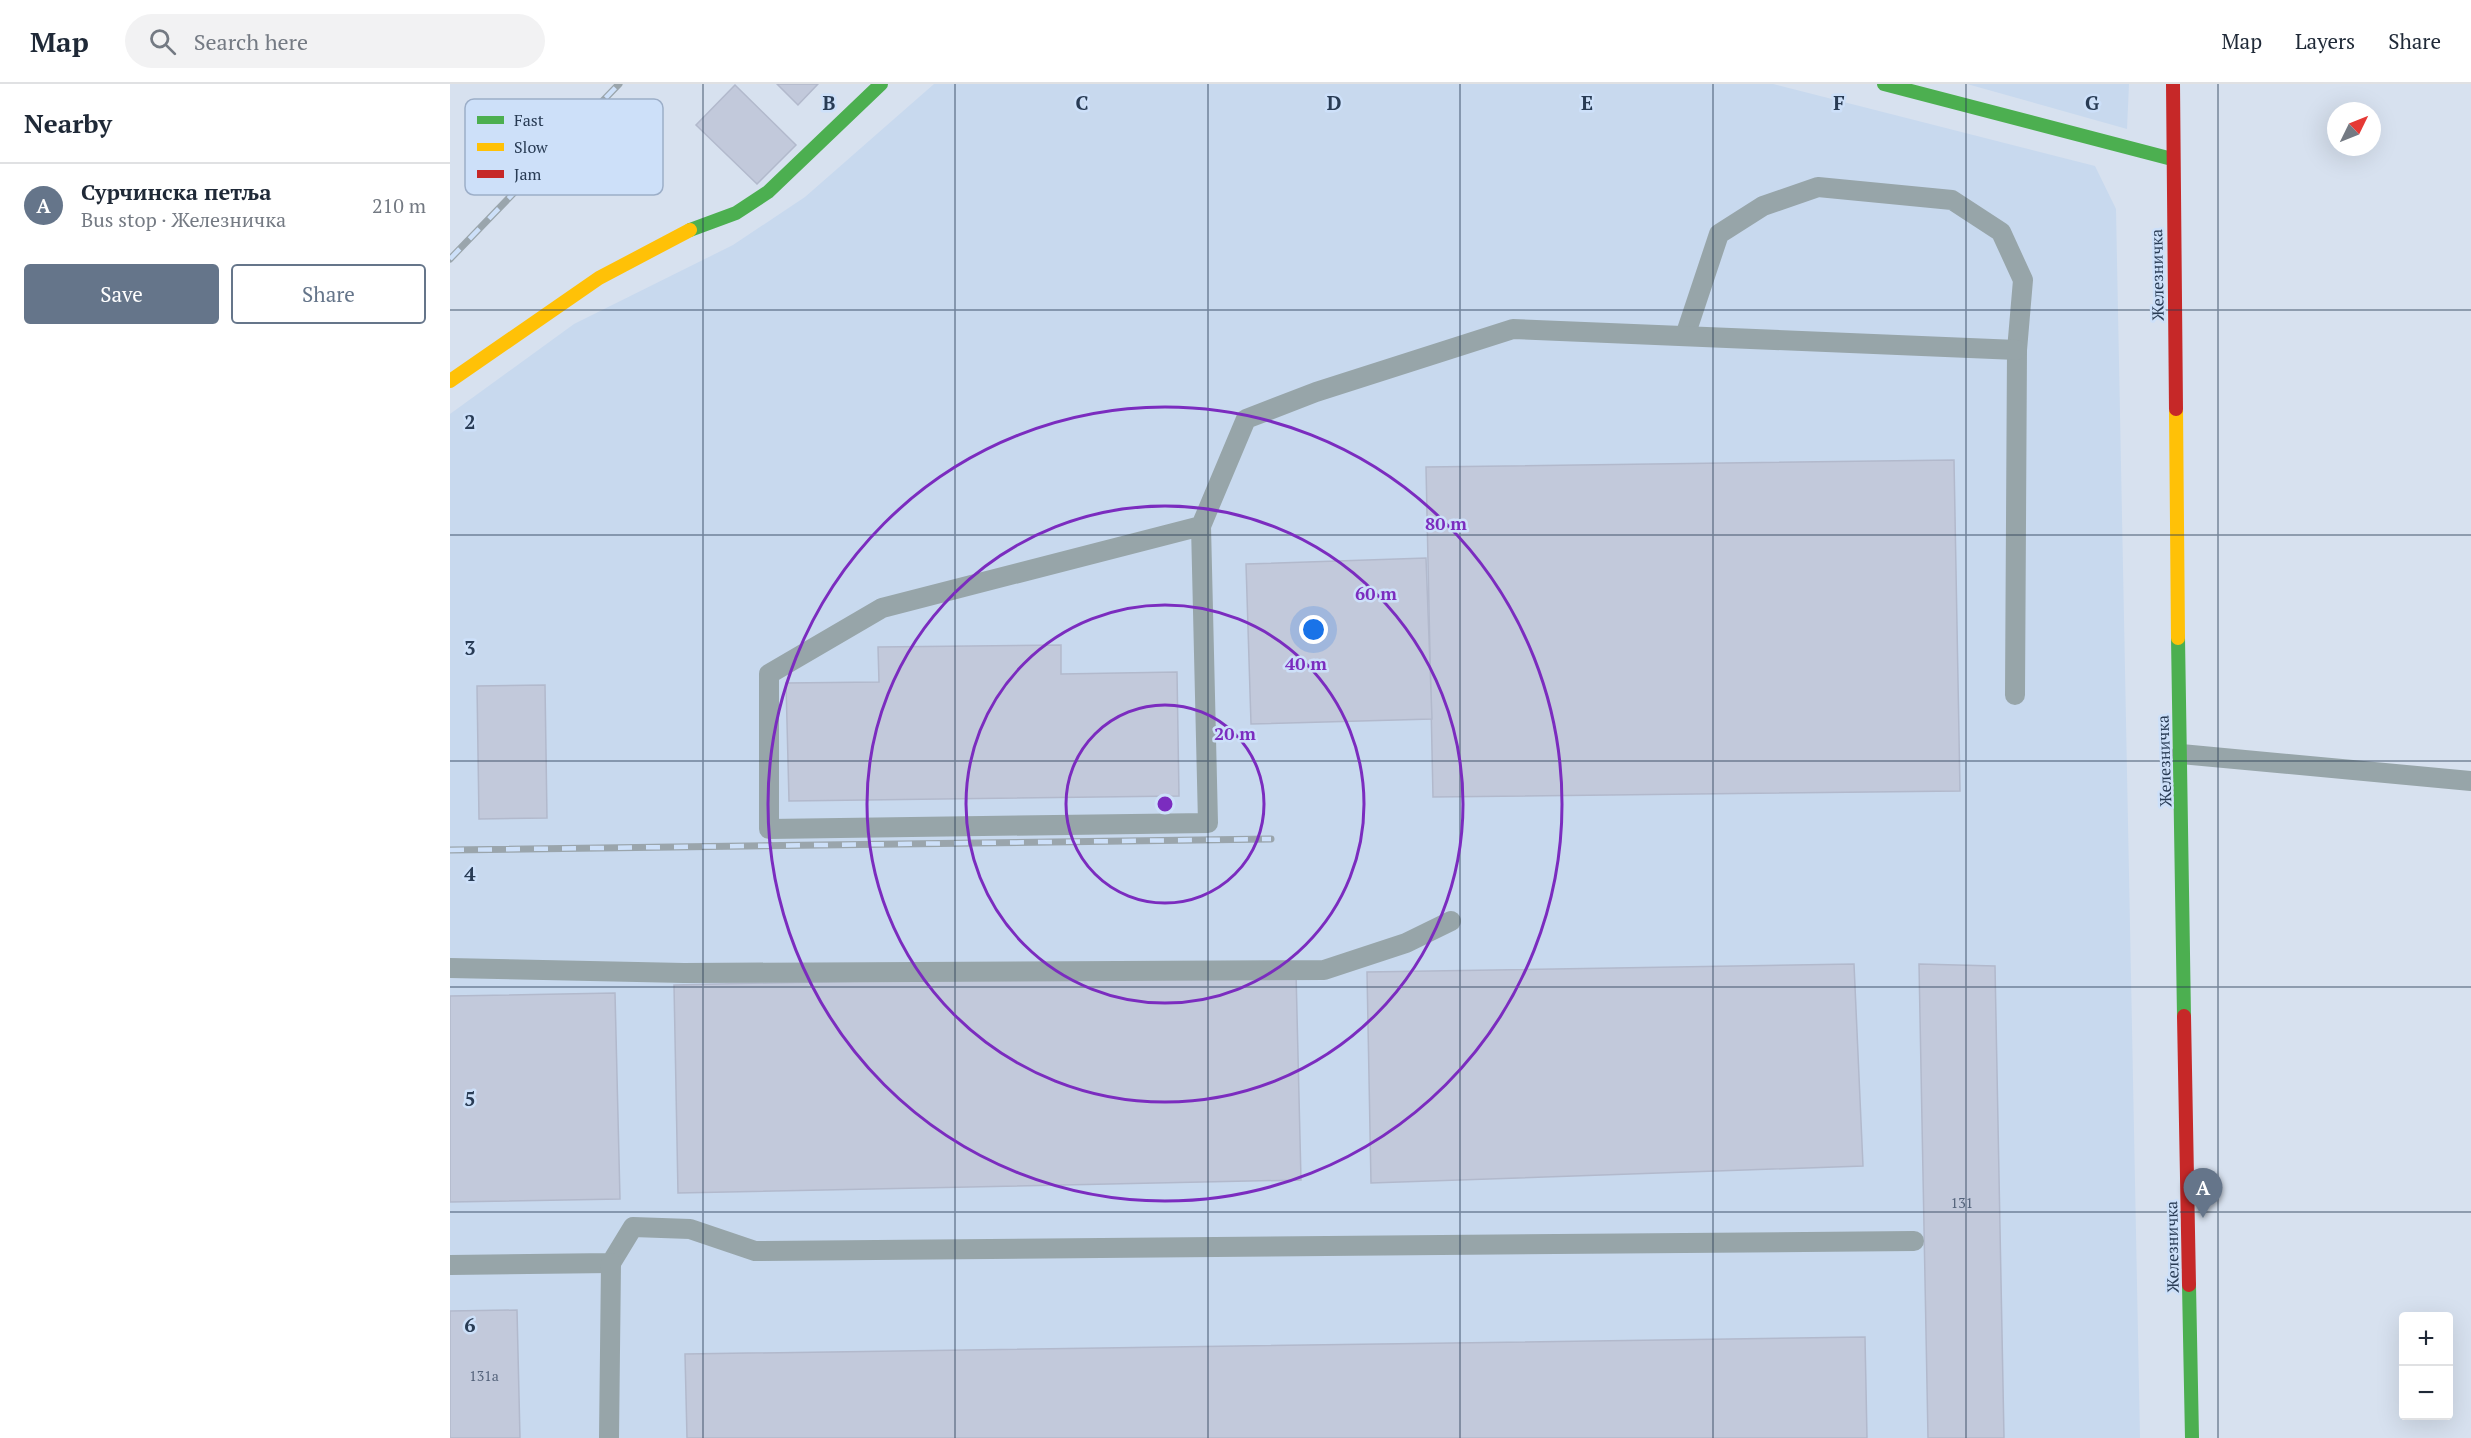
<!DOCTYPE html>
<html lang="en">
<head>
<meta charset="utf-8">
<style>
  :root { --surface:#fff; --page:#f2f2f3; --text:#1f2937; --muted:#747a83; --line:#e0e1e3; --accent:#65758a }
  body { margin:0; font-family:"PT Serif",serif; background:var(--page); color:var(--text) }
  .controls { position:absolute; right:18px; bottom:18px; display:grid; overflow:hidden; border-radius:6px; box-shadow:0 6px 24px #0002 }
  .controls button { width:54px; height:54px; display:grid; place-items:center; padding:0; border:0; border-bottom:2px solid var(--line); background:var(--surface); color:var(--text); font:30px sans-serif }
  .compass { position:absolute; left:1877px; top:18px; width:54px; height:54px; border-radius:50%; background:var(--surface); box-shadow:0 6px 24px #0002; rotate:47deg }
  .you { position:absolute; left:864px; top:546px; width:21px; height:21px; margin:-15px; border:4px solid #fff; border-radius:50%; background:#1a73e8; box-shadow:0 0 0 9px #1a73e833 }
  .badge { display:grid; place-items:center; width:39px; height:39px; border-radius:50%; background:var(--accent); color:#fff; font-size:20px; font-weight:700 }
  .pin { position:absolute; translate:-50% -50px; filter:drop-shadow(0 2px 3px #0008) }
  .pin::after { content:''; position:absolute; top:32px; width:21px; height:18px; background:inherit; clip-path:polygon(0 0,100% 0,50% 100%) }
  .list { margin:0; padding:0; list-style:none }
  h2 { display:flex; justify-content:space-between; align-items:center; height:78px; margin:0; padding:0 24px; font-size:26px }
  h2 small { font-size:20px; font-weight:400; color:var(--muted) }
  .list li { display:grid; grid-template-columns:39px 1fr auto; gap:18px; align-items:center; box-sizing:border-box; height:84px; padding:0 24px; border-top:2px solid var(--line) }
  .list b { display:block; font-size:22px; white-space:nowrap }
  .list p { margin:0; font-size:20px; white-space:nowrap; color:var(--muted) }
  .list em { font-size:20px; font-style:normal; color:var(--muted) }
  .actions { display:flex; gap:12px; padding:18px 24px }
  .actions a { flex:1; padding:14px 0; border:2px solid var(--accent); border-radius:6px; text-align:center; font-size:21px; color:var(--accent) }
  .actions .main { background:var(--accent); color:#fff }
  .icon { flex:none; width:33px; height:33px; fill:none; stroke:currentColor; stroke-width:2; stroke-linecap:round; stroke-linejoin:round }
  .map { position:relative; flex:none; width:2021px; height:1354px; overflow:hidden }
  header { display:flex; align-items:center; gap:36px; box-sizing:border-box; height:84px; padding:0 30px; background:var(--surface); border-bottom:2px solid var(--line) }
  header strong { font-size:28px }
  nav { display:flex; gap:33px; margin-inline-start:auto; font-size:21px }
  .search { width:420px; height:54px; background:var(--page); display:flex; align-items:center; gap:15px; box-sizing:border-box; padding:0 21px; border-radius:33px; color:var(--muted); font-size:22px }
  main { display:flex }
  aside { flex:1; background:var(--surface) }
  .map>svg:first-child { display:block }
  .built { fill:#c8d9ee }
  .building { fill:#c2c9db; stroke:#b2b9cc; stroke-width:1.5 }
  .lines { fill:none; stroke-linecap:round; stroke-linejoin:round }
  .lane { stroke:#97a5a9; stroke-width:20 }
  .fast { stroke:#4caf50; stroke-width:14 }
  .slow { stroke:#ffc107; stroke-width:14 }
  .jam { stroke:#c62828; stroke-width:14 }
  .rail-casing { stroke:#9aa5ac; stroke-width:7 }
  .rail { stroke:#cde0f9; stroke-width:4.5; stroke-dasharray:14; stroke-linecap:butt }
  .grid { fill:none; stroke:#283b54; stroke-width:1.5; stroke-opacity:0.55 }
  .ring { fill:none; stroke:#7b2cbf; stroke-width:3 }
  .labels { text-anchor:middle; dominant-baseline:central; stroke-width:5; stroke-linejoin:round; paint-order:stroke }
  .number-label { font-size:14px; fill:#53627a }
  .street-label { font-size:16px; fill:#283b54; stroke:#cde0f9 }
  .key { fill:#cde0f9; stroke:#9caec8; stroke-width:1.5 }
  .key-label { font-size:16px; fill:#283b54 }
  .grid-label { font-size:20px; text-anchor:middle; font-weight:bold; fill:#283b54; stroke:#cde0f9; stroke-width:5; stroke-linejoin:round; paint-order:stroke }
  .centre { fill:#7b2cbf; stroke:#cde0f9; stroke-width:3 }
  .ring-label { font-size:18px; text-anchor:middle; font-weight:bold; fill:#7b2cbf; stroke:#cde0f9; stroke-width:5; stroke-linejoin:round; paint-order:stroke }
</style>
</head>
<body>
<header>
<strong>Map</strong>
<div class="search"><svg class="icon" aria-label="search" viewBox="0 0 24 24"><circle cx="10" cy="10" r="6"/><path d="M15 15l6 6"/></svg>Search here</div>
<nav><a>Map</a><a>Layers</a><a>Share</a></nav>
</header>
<main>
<aside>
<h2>Nearby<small></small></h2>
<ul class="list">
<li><span class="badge">A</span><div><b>Сурчинска петља</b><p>Bus stop · Железничка</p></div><em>210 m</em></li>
</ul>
<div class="actions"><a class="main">Save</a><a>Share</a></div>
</aside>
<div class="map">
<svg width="2021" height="1354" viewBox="0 0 2021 1354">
  <rect width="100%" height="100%" fill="#d7e1ef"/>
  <g class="built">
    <polygon points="484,0 1323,0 1645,82 1666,125 1690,1354 0,1354 0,330 124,240 283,161 355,113"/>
    <polygon points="1517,0 1679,0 1677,45"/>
  </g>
  <g class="building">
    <polygon points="327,0 368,0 348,21"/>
    <polygon points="285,1 346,61 307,100 246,41"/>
    <polygon points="1504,376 1510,707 983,713 976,383"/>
    <polygon points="976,474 982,635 801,640 796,480"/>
    <polygon points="611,561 611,590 727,588 729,712 339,717 336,599 429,598 428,563"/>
    <polygon points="95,601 97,734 29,735 27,602"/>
    <polygon points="1404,880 1413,1082 921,1099 917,888"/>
    <polygon points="1469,880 1545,882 1554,1354 1478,1354"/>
    <polygon points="846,888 851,1096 228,1109 224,901"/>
    <polygon points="165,909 170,1115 0,1118 0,912"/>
    <polygon points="67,1226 70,1354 0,1354 0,1227"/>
    <polygon points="1415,1253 1417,1354 237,1354 235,1270"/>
  </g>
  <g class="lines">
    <g class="lane">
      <polyline points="1235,252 1269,150 1313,122 1368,103 1502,116 1551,148 1573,196 1567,266 1565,611"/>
      <polyline points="751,442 432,524 319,590 319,745 758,739 751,442 796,335 866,308 1063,245 1567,266"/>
      <polyline points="1731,670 2021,697"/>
      <polyline points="0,884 234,889 874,886 956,859 1001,837"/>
      <polyline points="0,1181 161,1179 183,1143 240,1145 305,1167 1464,1157"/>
      <polyline points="159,1354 161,1179"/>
    </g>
    <g class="fast">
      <polyline points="1434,0 1722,75"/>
      <polyline points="240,146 286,129 318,108 431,0"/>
      <polyline points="1728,554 1734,932"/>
      <polyline points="1739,1201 1742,1354"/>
    </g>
    <g class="slow">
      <polyline points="0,297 149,194 240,146"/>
      <polyline points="1726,325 1728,554"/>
    </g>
    <g class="jam">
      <polyline points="1723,0 1726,325"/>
      <polyline points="1734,932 1739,1201"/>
    </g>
    <g class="rail-casing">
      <g id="rail">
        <polyline points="0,175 169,0"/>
        <polyline points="0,766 821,755"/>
      </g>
    </g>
    <use href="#rail" class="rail"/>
  </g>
  <path class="grid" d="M253,0V1354M505,0V1354M758,0V1354M1010,0V1354M1263,0V1354M1516,0V1354M1768,0V1354M0,226H2021M0,451H2021M0,677H2021M0,903H2021M0,1128H2021"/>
  <g class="ring">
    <circle cx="715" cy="720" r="99"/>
    <circle cx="715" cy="720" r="199"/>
    <circle cx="715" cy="720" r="298"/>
    <circle cx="715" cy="720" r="397"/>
  </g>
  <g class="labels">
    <g class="number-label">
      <text x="1512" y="1118">131</text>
      <text x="34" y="1291">131a</text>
    </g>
    <g class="street-label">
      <text transform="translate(1707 191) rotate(-91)">Железничка</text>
      <text transform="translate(1714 677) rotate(-92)">Железничка</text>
      <text transform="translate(1722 1163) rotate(-91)">Железничка</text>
    </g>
  </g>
  <rect x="15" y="15" width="198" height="96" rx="9" class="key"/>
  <rect x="27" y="32" width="27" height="8" fill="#4caf50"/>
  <rect x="27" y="59" width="27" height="8" fill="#ffc107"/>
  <rect x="27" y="86" width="27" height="8" fill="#c62828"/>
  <g class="key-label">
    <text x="64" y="42">Fast</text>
    <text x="64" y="69">Slow</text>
    <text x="64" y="96">Jam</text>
  </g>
  <g class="grid-label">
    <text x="379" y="26">B</text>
    <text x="632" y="26">C</text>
    <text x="884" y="26">D</text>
    <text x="1137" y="26">E</text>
    <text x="1389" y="26">F</text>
    <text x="1642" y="26">G</text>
    <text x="20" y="345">2</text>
    <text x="20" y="571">3</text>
    <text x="20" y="797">4</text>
    <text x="20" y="1022">5</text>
    <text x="20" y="1248">6</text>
  </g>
  <circle cx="715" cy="720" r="9" class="centre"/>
  <g class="ring-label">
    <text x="996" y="446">80 m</text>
    <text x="926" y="516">60 m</text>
    <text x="856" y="586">40 m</text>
    <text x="785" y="656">20 m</text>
  </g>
</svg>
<div class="controls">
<button>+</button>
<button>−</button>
</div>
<svg class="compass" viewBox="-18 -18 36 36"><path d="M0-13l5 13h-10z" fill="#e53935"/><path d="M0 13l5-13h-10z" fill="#747a83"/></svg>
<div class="you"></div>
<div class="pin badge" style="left:1753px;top:1134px">A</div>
</div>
</main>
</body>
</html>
